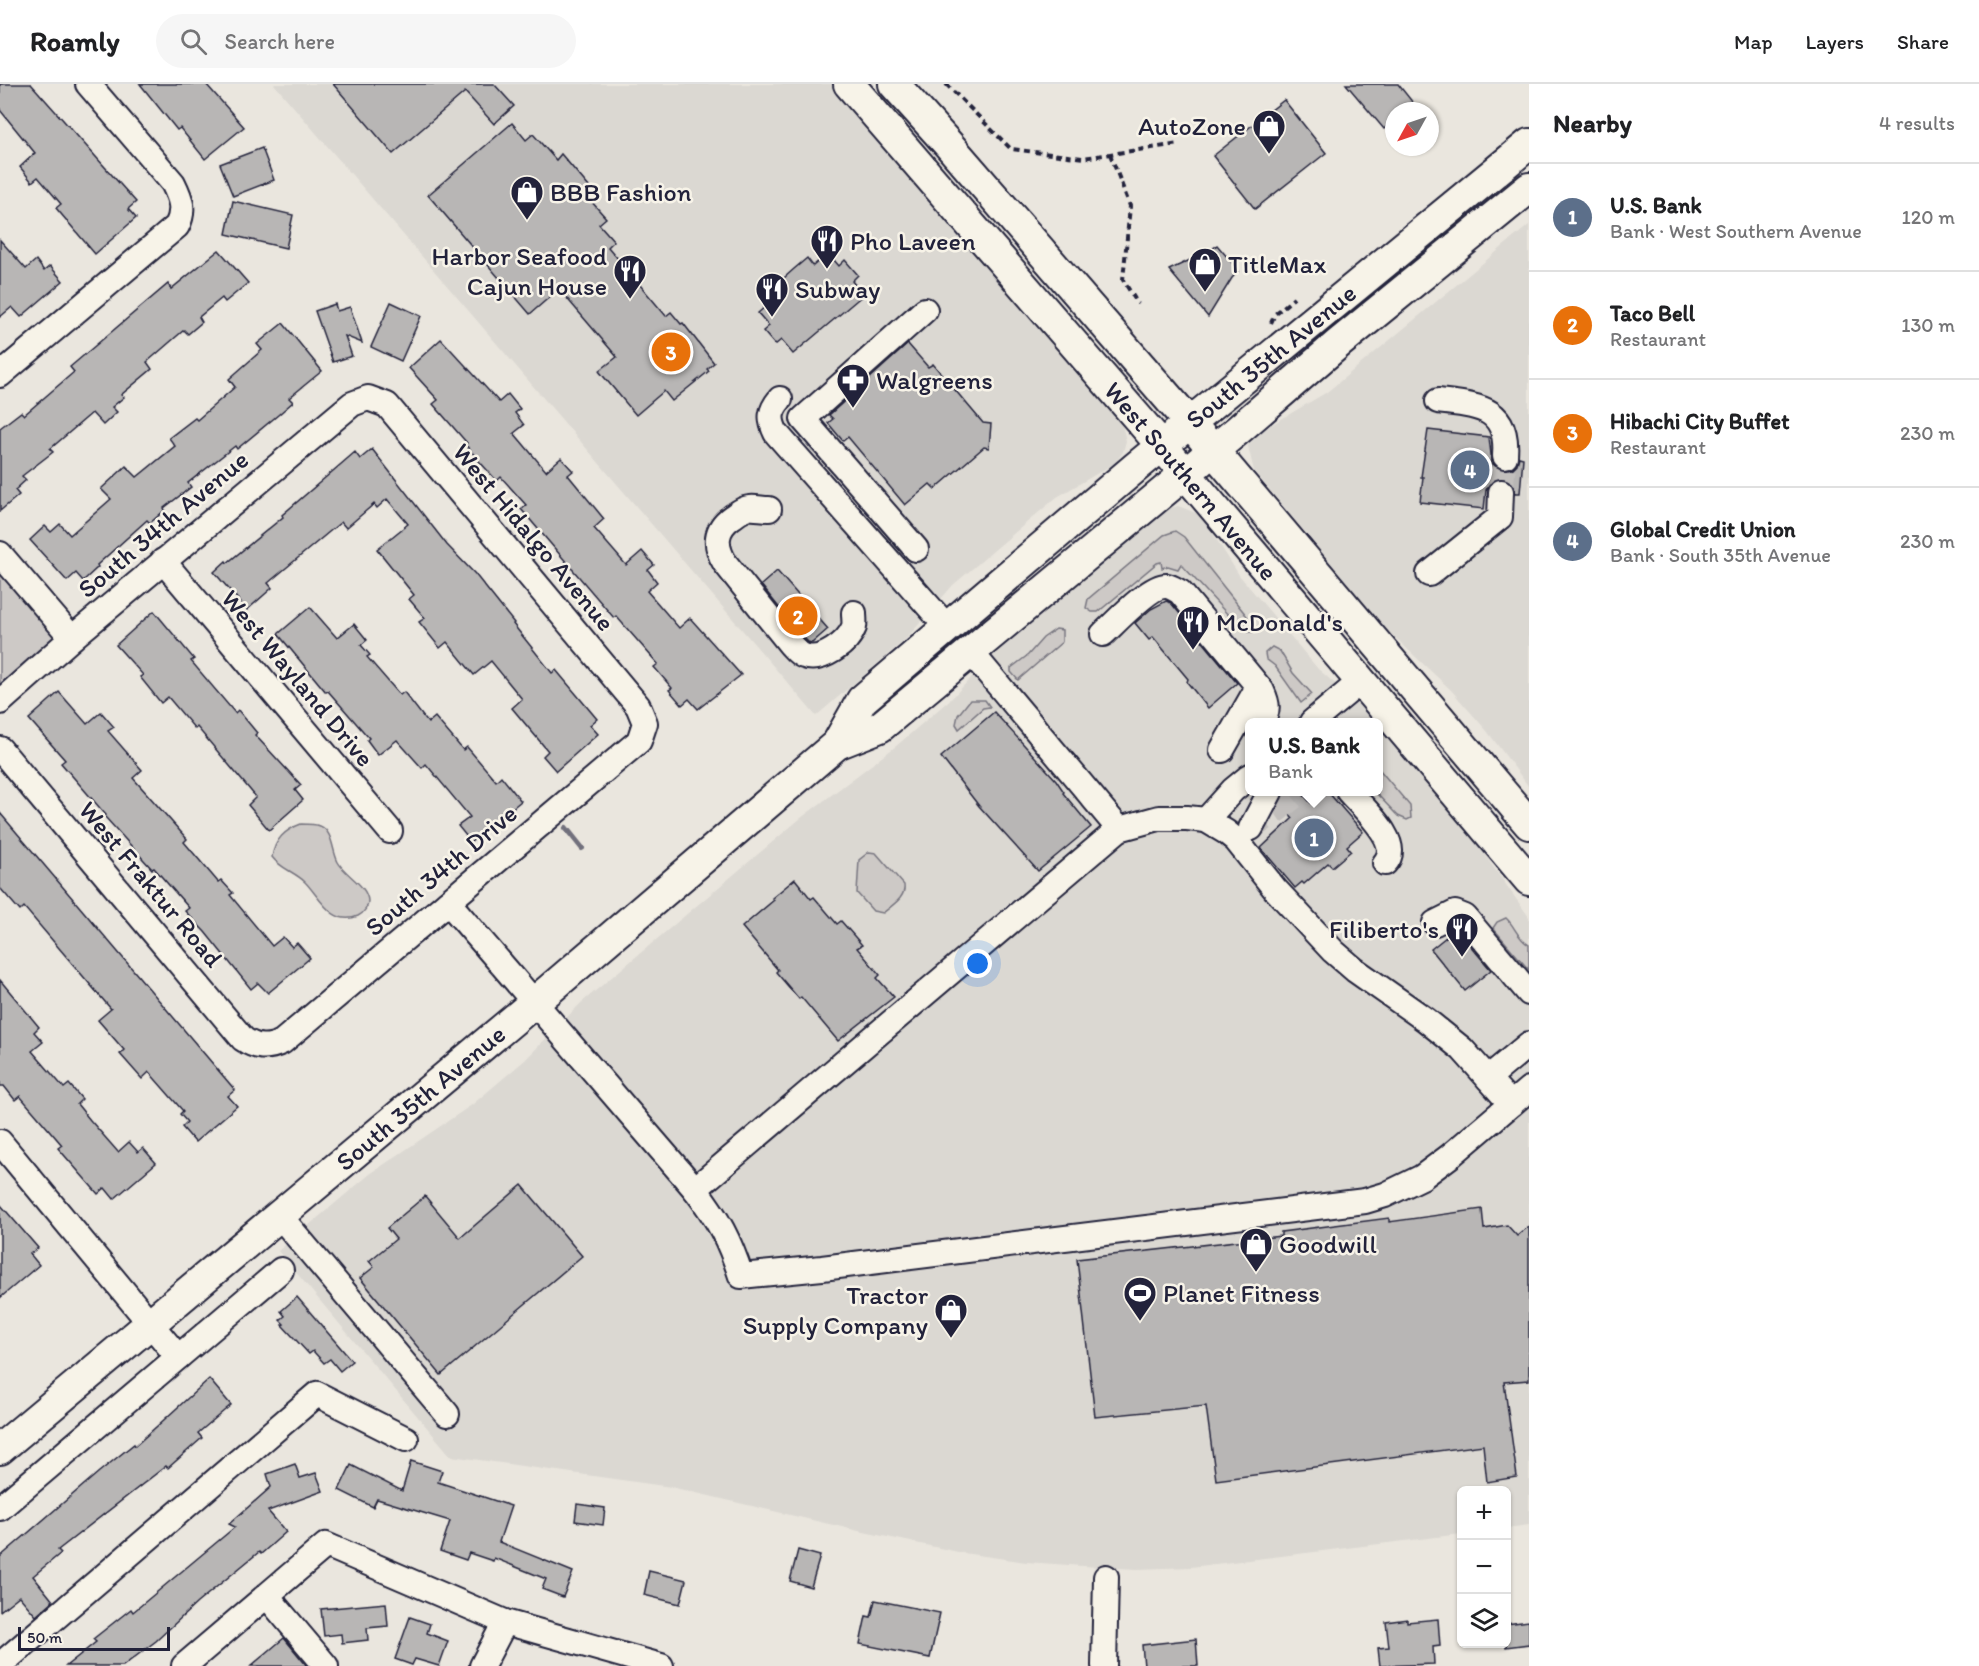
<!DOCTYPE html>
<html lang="en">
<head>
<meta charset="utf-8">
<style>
  :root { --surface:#fff; --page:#f6f6f6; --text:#202124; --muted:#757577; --line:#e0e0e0; --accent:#0f766e }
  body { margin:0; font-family:Itim,sans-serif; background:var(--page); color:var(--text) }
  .controls { position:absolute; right:18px; bottom:18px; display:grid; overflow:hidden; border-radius:9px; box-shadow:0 2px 4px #0004 }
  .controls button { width:54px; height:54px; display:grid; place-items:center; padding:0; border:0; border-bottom:2px solid var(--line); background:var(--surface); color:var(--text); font:30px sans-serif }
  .compass { position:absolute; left:1385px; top:18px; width:54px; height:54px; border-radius:50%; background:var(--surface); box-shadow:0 2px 4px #0004; rotate:230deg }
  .scale { position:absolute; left:18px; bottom:15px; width:152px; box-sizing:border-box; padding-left:6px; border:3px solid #22223b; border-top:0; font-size:16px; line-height:21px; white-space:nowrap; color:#22223b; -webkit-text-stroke:4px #f7f3e8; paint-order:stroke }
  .you { position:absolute; left:978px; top:880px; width:21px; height:21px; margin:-15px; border:4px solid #fff; border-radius:50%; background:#1a73e8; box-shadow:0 0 0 9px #1a73e833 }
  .badge { display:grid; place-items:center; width:39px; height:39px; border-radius:50%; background:var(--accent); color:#fff; font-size:20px; font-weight:700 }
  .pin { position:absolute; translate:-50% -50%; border:3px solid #fff; box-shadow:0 2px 6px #0006 }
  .popup { position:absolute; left:1245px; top:634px; width:138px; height:78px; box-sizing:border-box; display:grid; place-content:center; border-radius:9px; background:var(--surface); filter:drop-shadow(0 2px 4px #0005); font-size:20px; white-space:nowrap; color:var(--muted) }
  .popup b { font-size:22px; color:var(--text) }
  .popup::after { content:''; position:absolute; left:50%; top:100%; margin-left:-12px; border:12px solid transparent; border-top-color:var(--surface) }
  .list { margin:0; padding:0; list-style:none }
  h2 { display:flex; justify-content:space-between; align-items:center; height:78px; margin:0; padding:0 24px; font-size:26px }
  h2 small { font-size:20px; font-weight:400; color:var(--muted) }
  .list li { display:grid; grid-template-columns:39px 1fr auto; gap:18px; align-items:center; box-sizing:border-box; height:108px; padding:0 24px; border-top:2px solid var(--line) }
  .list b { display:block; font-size:22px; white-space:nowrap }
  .list p { margin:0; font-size:20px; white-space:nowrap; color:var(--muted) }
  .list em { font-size:20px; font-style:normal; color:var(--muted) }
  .icon { flex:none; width:33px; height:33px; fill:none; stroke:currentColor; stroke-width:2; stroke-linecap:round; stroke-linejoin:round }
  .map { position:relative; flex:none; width:1529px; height:1582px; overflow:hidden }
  header { display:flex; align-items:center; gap:36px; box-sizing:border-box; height:84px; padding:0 30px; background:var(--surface); border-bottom:2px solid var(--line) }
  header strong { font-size:28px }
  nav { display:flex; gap:33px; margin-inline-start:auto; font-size:21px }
  .search { width:420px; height:54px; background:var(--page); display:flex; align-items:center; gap:15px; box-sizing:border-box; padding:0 21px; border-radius:33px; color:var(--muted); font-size:22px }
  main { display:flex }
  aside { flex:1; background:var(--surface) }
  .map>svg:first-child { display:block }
  .built { fill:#dbd8d2 }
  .green { fill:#cdc9c6; stroke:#787680; stroke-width:1.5 }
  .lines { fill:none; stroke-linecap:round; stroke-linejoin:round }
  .stream { stroke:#716f7b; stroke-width:6 }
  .building { fill:#b8b6b5; stroke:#22223b; stroke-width:1.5 }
  .minor-tunnel { stroke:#c2bfbd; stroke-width:24; stroke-dasharray:24 12; stroke-linecap:butt }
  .minor-casing { stroke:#22223b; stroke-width:28 }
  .major-casing { stroke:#22223b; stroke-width:34 }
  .path { stroke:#22223b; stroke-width:4; stroke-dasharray:6 4.5; stroke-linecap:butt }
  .minor { stroke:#f7f3e8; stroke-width:24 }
  .major { stroke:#f7f3e8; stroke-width:30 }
  .labels { text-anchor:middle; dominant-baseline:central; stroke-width:5; stroke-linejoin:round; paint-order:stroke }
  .poi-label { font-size:26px; fill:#22223b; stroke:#f7f3e8; text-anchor:start }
  .street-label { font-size:26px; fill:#22223b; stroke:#f7f3e8 }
</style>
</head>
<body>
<header>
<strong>Roamly</strong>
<div class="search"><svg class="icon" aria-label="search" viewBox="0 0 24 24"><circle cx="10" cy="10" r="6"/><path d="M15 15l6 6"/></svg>Search here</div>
<nav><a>Map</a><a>Layers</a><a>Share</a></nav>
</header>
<main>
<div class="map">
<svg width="1529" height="1582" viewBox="0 0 1529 1582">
  <rect width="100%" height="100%" fill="#eae6de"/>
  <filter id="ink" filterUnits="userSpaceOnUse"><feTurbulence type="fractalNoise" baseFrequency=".0167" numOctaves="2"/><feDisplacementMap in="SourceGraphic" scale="12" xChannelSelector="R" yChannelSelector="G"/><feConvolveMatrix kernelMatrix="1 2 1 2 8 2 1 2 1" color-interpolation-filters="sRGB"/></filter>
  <g filter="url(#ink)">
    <g class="built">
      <polygon points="274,0 831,0 1121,337 1126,357 1123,368 1115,379 1057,413 953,501 907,554 816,632"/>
      <polygon points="1529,141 1529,703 1487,647 1451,606 1387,546 1254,387 1248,362 1259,348 1327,308"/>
      <polygon points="1178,422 1201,431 1239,491 1318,585 1366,626 1377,638 1250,638 1250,708 1378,708 1379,641 1462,739 1529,833 1529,1441 1507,1444 1506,1406 1462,1406 1461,1450 1191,1483 1137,1485 1083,1482 1026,1478 963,1469 859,1447 671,1403 451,1372 278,1167 370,1090 473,1020 525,976 581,919 801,734 895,663 953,613 1001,562 1155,432 1164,426"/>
    </g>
    <g class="green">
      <polygon points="1175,447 1184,453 1250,536 1254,543 1253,548 1246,548 1242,546 1181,480 1178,485 1168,482 1162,484 1161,478 1157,479 1098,528 1092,528 1086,524 1088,515 1164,451"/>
      <polygon points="0,470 72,554 0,618"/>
      <polygon points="1056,545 1062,546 1062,558 1018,596 1011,588 1011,584 1028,571 1043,554"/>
      <polygon points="1272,563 1280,567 1293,589 1312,610 1301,619 1275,582 1266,575 1265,569"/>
      <polygon points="970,616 985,616 990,623 983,624 959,645 956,640 958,631"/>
      <polygon points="1379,685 1410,722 1411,734 1407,736 1398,732 1375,708 1378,708"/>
      <path d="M301,740C307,740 315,740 320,742C333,747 332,767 338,778C345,791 367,801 368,817C368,823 364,829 358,832C332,843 319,812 305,798C295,788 281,785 272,773C275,755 285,746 301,740Z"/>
      <path d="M869,768L876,769L904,801C906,814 892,821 883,829L873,827L857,809L859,776Z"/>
      <path d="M1506,834C1515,842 1517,854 1529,861V886L1493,844L1497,838Z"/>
    </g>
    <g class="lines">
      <polyline class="stream" points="566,744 582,764"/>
    </g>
    <g class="building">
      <polygon points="0,0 31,0 136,118 128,125 136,134 95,170 56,124 61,120 38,93 32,98 20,83 35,69 0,26"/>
      <polygon points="140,0 206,0 244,43 205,75 180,44 177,46"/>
      <polygon points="333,0 494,0 514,22 494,40 465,8 393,70"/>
      <polygon points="1346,0 1398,0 1414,20 1405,27 1394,27 1394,36 1384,45"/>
      <polygon points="1284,16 1326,69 1255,125 1213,72"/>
      <polygon points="512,39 526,56 533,50 556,76 561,70 589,103 583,108 606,134 599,140 614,157 608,163 666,232 671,228 681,240 683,239 714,279 707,285 709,287 672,317 664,307 636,331 599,287 617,273 559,205 530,230 428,111"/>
      <polygon points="262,64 274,96 233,112 220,80"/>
      <polygon points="233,117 293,131 286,164 226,150"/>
      <polygon points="0,156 26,185 36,176 44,187 50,182 63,197 21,233 12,223 0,233"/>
      <polygon points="1217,161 1239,187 1232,194 1208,233 1169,186 1211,166"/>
      <polygon points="219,166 248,199 225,218 222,214 199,233 202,238 188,250 184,246 147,278 152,285 121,311 124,313 112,323 117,328 103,341 92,329 50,365 53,368 22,392 26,396 15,406 19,411 0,427 0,344 21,328 24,331 74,288 70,283 168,200 171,205"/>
      <polygon points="828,169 839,182 845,176 858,191 852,197 863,211 793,270 781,256 775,261 763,247 769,242 758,229 773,216 767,209 794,185 807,174 813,182"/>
      <polygon points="391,218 421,232 401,277 371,263"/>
      <polygon points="335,220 337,227 350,223 362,259 345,252 352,272 333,278 315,227"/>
      <polygon points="283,239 322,287 289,314 293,318 278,331 237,365 235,362 188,399 191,403 164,424 165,426 150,439 147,436 97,481 98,483 83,497 76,489 67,497 30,456 45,442 51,448 60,440 70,451 111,415 101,405 126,382 137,393 175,362 169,354 195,334 197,336 235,303 229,295 262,266 257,260"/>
      <polygon points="441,255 499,318 508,310 520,325 515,329 524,341 514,349 546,387 561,374 573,387 568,391 604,435 594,444 626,481 642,467 654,481 648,486 657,498 647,507 679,544 690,534 741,591 698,625 689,615 682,621 669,606 672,604 654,583 658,580 616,532 614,534 521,425 526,421 501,393 497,397 479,377 465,360 467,359 433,320 438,316 409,284"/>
      <polygon points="908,260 928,283 933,280 983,339 991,340 989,364 984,363 935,405 930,400 905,421 848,353 843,357 828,339 833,335 829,331"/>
      <polygon points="1428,346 1489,353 1492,379 1499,385 1506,386 1512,385 1517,380 1519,373 1523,374 1520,409 1515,409 1514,402 1509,396 1501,394 1494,396 1489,401 1486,406 1484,425 1420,418 1423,393 1421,393"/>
      <polygon points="372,365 447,461 475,490 514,539 513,540 552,589 556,586 597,635 590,641 598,650 556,687 543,672 548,667 512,624 522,615 491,577 474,591 447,558 440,564 419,538 425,534 409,515 414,511 377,465 408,440 387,415 377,424 374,420 346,444 341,438 268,499 272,504 247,526 214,488 226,477 227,479 283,433 282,431 355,368 360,375"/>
      <polygon points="777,487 828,545 812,559 808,558 801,551 761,501"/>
      <polygon points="1166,517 1171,519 1237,599 1208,624 1187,598 1188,595 1153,553 1149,556 1135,539 1151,525"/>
      <polygon points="310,523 337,554 354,540 367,556 361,561 370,571 367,573 400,611 404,608 428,639 435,633 463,666 467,663 496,697 501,692 521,717 471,758 458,742 470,733 426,680 422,684 397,656 378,671 367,656 369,654 328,607 326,608 278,550"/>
      <polygon points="154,527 194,575 191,577 235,629 238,626 257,649 255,651 301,701 295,706 303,716 269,746 248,721 256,713 197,643 195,645 168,613 161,619 140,593 143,591 116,561"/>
      <polygon points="59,608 87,640 101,628 114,643 108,647 142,686 133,694 187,755 184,758 218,798 221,796 233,809 230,811 272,862 283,853 292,863 297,859 310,874 268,909 258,899 251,905 205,848 185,827 189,824 154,784 152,785 105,733 106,731 61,679 65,676 29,635"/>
      <polygon points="994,628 1056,696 1064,708 1063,709 1091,743 1038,787 979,722 941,673"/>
      <polygon points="1284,708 1301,708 1311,719 1328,708 1363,748 1347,762 1351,767 1332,783 1328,779 1304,800 1302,798 1295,804 1261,764 1293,734 1280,719"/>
      <polygon points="0,729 235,1006 228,1012 237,1022 195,1058 182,1043 187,1038 180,1030 183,1027 149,988 142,995 120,970 124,966 98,936 111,925 24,823 20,827 0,804"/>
      <polygon points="795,795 811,815 814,813 837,840 841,837 862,861 857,864 880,891 877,894 894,913 838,957 801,913 799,915 776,888 778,886 742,843 774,816 772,814"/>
      <polygon points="1456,845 1491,886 1465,907 1431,865"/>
      <polygon points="0,896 39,943 34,948 43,958 32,967 64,1004 69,1000 82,1015 77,1020 90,1036 118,1068 129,1058 138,1068 143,1064 156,1079 114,1115 105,1104 98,1110 58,1064 62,1061 20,1012 15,1016 4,1002 0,1002"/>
      <polygon points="522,1101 582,1172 441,1291 360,1194 374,1183 369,1177 396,1155 387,1144 425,1112 460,1154"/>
      <polygon points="0,1120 38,1164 30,1170 39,1181 0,1214"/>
      <polygon points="1482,1125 1484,1145 1507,1141 1517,1152 1529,1142 1529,1296 1504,1298 1517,1393 1487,1398 1483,1361 1216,1396 1206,1322 1095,1333 1077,1175 1281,1152 1281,1148 1389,1134 1389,1138"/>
      <polygon points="297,1213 352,1277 340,1287 330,1275 324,1279 313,1267 309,1270 282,1241 284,1240 280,1236 285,1232 281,1227"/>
      <polygon points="209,1295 231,1321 198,1349 202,1354 168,1384 166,1382 58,1466 61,1469 33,1492 53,1517 36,1532 19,1512 0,1527 0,1473 99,1388 134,1360 135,1362"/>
      <polygon points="411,1377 442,1387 438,1398 511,1422 499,1458 573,1488 563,1513 542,1505 546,1495 494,1474 493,1477 469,1469 466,1476 440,1467 450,1437 377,1415 373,1423 339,1406 351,1381 402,1407"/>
      <polygon points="295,1380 300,1394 316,1389 323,1407 268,1427 286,1448 261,1470 259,1468 197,1519 156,1557 123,1582 66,1582 96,1558 93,1555 131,1525 133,1528 235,1443 229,1440 271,1403 267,1390"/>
      <polygon points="577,1420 605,1424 603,1441 575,1437"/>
      <polygon points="798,1466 820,1472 811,1503 790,1497"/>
      <polygon points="649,1487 686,1496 680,1520 644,1511"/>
      <polygon points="875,1516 940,1529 930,1574 860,1560 866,1532 871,1533"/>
      <polygon points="386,1519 388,1542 367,1544 368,1556 342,1559 341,1550 324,1552 321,1525"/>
      <polygon points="410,1533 430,1540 427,1549 448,1557 439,1582 415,1575 412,1581 395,1575"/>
      <polygon points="1407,1535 1407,1538 1438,1535 1440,1562 1433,1563 1434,1580 1380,1582 1378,1564 1389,1563 1386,1538"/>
      <polygon points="1529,1537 1529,1560 1506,1563 1506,1540"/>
      <polygon points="284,1554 307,1582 251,1582"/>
      <polygon points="1196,1555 1198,1582 1144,1582 1142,1561"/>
    </g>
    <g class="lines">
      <g class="minor-tunnel">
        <polyline points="1501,408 1505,372"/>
        <polyline points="1245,749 1278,726 1300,708"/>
      </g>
      <g class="minor-casing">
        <g id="minor">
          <path d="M0,291L177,142C185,126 181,115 173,99L88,0"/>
          <path d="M780,315C770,327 769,335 776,349L947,543"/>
          <path d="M1438,317C1477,322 1509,322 1505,372"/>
          <path d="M769,425C762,425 755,423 749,424C742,425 738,429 732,433C715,445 714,461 725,479L790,560C794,564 798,570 804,572C821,579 848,559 854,543C855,539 854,533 854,529"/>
          <polyline points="916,465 803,335 925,226"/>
          <polyline points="0,470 72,554"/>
          <polyline points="163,477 390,747"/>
          <polyline points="1429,490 1500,433 1501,408"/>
          <path d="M1103,550C1115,539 1151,500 1167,502C1172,503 1176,506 1180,508L1262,607C1268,620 1269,627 1261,638"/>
          <polyline points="970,567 1119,745"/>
          <path d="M0,618L72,554L352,320L368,314L387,321L638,622L645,639L639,657L282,958C267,965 256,964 243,955L0,665"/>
          <polyline points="1312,638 1361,597"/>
          <polyline points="1222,666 1258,603"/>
          <path d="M1349,708C1362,723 1404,759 1385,779"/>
          <polyline points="1206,736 1233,706 1250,692"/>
          <polyline points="1251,744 1270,708"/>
          <path d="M448,818L695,1105C718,1135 729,1155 741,1192L822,1184L1365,1117L1385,1111L1422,1093L1450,1072L1529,1005"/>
          <polyline points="1435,839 1455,829 1465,833 1529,909"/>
          <polyline points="1488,994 1529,960"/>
          <polyline points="0,1058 178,1273"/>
          <polyline points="695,1105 1119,745 1159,734 1187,734 1206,736 1226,748 1236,756 1275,805 1333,867 1355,886 1426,936 1462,965 1511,1020"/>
          <polyline points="279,1131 447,1330"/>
          <polyline points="0,1424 281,1186"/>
          <polyline points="267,1512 326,1582"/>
          <polyline points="0,1581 317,1310 406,1355"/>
          <polyline points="184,1582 326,1461 505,1538 661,1582"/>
          <polyline points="482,1582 505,1538"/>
          <polyline points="1104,1582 1106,1493"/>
        </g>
      </g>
      <g class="major-casing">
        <g id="major">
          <path id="s1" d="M849,0L1162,362L1529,796"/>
          <polyline points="894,0 949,61 1190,339 1529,740"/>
          <path id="s2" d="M837,660L862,616L1136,383L1529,60"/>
          <path id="s3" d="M0,1365L535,918L837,660L880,643L1238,346L1339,259L1529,104"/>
        </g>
      </g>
      <g class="path">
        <polyline points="946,0 1011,65 1083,74 1179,60"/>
        <polyline points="1110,70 1130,122 1123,196 1138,220"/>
        <polyline points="1271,239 1275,230 1294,214"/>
      </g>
      <use href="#minor" class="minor"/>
      <use href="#major" class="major"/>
    </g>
  </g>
  <defs>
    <g id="shop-pin" transform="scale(1.725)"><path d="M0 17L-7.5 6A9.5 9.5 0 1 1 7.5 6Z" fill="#22223b" stroke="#f7f3e8"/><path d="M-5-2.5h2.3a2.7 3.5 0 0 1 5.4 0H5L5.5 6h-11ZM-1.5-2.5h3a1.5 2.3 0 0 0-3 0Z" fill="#fff"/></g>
    <g id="restaurant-pin" transform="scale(1.725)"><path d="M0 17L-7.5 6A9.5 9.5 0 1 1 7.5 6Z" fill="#22223b" stroke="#f7f3e8"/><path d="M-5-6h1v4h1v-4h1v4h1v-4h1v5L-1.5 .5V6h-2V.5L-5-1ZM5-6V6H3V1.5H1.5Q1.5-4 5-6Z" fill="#fff"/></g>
    <g id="pharmacy-pin" transform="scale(1.725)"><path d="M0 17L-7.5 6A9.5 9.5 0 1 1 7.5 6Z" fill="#22223b" stroke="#f7f3e8"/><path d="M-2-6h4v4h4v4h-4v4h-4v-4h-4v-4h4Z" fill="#fff"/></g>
    <g id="stadium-pin" transform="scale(1.725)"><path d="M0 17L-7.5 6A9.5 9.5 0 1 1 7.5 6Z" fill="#22223b" stroke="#f7f3e8"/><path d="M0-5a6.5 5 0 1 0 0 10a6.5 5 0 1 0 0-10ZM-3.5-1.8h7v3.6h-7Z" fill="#fff"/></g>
  </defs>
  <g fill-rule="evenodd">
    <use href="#shop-pin" x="1269" y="42"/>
    <use href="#shop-pin" x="527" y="108"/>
    <use href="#restaurant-pin" x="827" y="157"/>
    <use href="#shop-pin" x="1205" y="180"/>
    <use href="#restaurant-pin" x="630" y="187"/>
    <use href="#restaurant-pin" x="772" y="205"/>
    <use href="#pharmacy-pin" x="853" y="296"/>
    <use href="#restaurant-pin" x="1193" y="538"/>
    <use href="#restaurant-pin" x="1462" y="845"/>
    <use href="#shop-pin" x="1256" y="1160"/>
    <use href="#stadium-pin" x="1140" y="1209"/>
    <use href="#shop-pin" x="951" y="1226"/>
  </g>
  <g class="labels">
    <g class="poi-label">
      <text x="1246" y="42" text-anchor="end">AutoZone</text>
      <text x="550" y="108">BBB Fashion</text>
      <text x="850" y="157">Pho Laveen</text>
      <text x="607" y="172" text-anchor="end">Harbor Seafood<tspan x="607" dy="30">Cajun House</tspan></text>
      <text x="1228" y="180">TitleMax</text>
      <text x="795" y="205">Subway</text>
      <text x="876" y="296">Walgreens</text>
      <text x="1216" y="538">McDonald's</text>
      <text x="1439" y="845" text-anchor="end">Filiberto's</text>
      <text x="1279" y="1160">Goodwill</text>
      <text x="1163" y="1209">Planet Fitness</text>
      <text x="928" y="1211" text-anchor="end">Tractor<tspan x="928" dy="30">Supply Company</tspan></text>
    </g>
    <g class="street-label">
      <text stroke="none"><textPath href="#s2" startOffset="585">South 35th Avenue</textPath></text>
      <text stroke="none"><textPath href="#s1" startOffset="524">West Southern Avenue</textPath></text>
      <text transform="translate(163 440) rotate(-40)">South 34th Avenue</text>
      <text transform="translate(534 453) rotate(50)">West Hidalgo Avenue</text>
      <text transform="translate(298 594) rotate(50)">West Wayland Drive</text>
      <text transform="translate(441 786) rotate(-40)">South 34th Drive</text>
      <text transform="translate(151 800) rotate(50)">West Fraktur Road</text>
      <text stroke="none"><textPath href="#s3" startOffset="548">South 35th Avenue</textPath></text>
    </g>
  </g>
</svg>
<div class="controls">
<button>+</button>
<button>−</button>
<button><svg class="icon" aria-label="layers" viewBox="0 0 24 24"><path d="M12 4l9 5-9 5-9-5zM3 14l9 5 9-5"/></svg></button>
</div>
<svg class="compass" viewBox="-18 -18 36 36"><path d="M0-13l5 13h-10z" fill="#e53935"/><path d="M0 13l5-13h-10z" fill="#757577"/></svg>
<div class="scale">50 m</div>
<div class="you"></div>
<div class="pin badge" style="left:1314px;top:754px;background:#5c6f8a">1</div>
<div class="popup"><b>U.S. Bank</b>Bank</div>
<div class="pin badge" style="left:798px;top:532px;background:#e8710a">2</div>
<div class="pin badge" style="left:671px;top:268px;background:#e8710a">3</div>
<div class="pin badge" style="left:1470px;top:386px;background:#5c6f8a">4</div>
</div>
<aside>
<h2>Nearby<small>4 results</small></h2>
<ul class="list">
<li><span class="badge" style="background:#5c6f8a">1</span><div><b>U.S. Bank</b><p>Bank · West Southern Avenue</p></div><em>120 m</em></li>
<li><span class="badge" style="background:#e8710a">2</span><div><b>Taco Bell</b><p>Restaurant</p></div><em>130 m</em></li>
<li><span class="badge" style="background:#e8710a">3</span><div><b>Hibachi City Buffet</b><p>Restaurant</p></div><em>230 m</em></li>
<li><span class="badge" style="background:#5c6f8a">4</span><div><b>Global Credit Union</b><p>Bank · South 35th Avenue</p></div><em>230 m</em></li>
</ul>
</aside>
</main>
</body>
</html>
